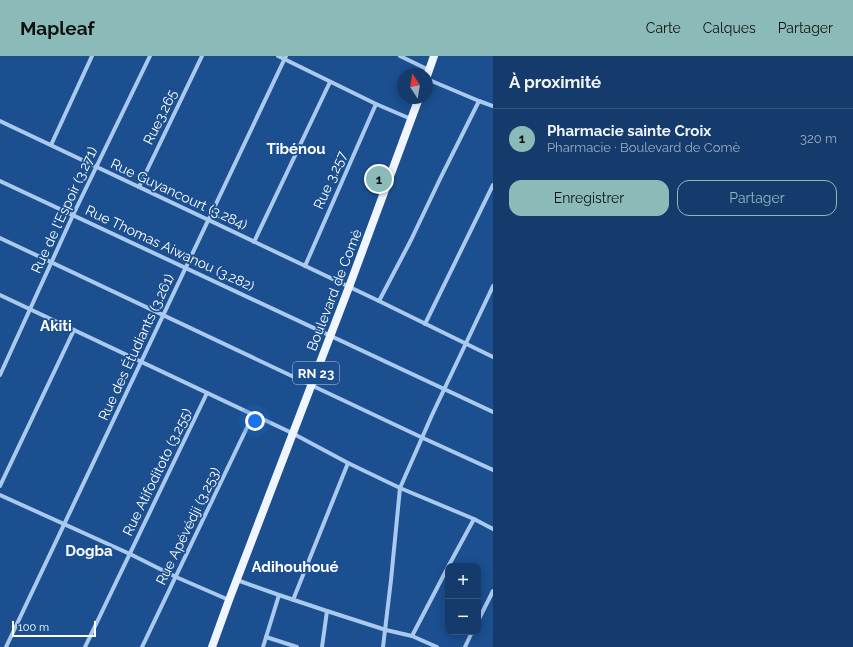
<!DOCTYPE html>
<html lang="fr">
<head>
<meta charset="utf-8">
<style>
  :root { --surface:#143b6b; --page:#214673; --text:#f1f3f6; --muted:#9dadc1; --line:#33557e; --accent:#8bbbb9 }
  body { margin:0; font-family:Raleway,sans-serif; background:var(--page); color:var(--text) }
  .controls { position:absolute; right:12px; bottom:12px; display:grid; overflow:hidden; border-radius:8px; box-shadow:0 2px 10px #0003 }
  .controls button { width:36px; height:36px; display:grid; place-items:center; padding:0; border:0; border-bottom:1px solid var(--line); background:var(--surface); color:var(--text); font:20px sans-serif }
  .compass { position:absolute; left:397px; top:12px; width:36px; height:36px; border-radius:50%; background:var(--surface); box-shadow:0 2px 10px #0003; rotate:348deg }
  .scale { position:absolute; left:12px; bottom:10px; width:84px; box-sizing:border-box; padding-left:4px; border:2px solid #fff; border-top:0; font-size:11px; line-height:14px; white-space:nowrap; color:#fff; -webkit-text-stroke:3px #1b4f8f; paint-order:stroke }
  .you { position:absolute; left:255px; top:365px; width:14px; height:14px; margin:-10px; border:3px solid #fff; border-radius:50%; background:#1a73e8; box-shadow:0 0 0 6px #1a73e833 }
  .badge { display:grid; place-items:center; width:26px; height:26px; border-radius:50%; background:var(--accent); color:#111; font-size:13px; font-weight:700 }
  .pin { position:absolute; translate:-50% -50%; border:2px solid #fff; box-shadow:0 1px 4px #0006 }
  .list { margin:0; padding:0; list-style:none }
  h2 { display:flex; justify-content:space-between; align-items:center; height:52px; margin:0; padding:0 16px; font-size:17px }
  h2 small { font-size:13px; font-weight:400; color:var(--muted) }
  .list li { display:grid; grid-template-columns:26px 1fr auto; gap:12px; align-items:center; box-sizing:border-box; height:60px; padding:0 16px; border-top:1px solid var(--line) }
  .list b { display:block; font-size:15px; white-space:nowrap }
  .list p { margin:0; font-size:13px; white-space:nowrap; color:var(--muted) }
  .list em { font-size:13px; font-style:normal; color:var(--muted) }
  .actions { display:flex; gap:8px; padding:12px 16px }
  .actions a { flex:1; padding:9px 0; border:1px solid var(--accent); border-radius:12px; text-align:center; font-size:14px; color:var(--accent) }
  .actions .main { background:var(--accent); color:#111 }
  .map { position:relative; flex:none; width:493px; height:591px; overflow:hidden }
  header { display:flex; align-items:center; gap:24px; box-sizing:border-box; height:56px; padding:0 20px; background:var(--accent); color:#111 }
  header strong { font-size:19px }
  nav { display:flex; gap:22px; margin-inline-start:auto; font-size:14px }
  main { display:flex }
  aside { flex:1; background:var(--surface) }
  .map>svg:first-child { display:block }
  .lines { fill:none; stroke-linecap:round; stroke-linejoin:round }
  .minor { stroke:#a9c9ee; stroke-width:4 }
  .primary { stroke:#f0f6ff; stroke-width:8 }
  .labels { text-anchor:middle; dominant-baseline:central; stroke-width:3.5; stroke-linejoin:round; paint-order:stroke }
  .shield { fill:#1b4f8f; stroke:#bbcadd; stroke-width:1 }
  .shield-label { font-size:13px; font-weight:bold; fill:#fff }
  .street-label { font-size:14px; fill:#fff; stroke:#1b4f8f }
  .neighbourhood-label { font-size:15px; font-weight:bold; fill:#fff; stroke:#1b4f8f }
</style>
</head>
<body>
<header>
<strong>Mapleaf</strong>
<nav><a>Carte</a><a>Calques</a><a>Partager</a></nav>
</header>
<main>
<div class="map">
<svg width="493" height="591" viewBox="0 0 493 591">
  <rect width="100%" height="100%" fill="#1b4f8f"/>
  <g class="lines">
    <g class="minor">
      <polyline points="278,0 376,48 411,63"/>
      <polyline points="400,0 429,14"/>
      <polyline points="427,23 479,45 493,50"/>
      <polyline points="0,65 379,245 493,301"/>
      <polyline points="51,89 92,0"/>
      <polyline points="0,125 493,356"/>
      <polyline points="139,131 202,0"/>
      <polyline points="0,182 423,382 493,414"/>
      <polyline points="254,186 330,26"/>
      <polyline points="305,210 376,48"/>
      <polyline points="0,239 292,377 348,407 400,432 474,463 493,473"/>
      <polyline points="379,245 411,184 440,123 479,45"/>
      <polyline points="425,268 493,129"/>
      <polyline points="0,319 73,159 150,0"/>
      <polyline points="0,430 74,274"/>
      <polyline points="0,439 130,498 176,521 229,544"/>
      <polyline points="237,524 279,539 327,555 386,574 412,580 437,591"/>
      <polyline points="293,544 348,407"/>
      <polyline points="478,565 493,535"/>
      <polyline points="412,580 449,509 474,463"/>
      <polyline points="266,581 297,591"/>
      <polyline points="6,591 286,0"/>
      <polyline points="85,591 207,337"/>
      <polyline points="142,591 253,359"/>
      <polyline points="263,591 279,539"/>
      <polyline points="322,591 327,555"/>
      <polyline points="383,591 391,524 400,432 432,359 493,230"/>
      <polyline points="465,591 472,576"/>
    </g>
    <g class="primary">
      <polyline points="427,20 434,0"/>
      <polyline points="212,591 229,544 349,231 419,42"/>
    </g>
  </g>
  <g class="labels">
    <rect class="shield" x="293" y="306" width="46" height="22" rx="3"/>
    <g class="shield-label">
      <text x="316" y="317">RN 23</text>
    </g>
    <g class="street-label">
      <text transform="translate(160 61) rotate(-64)">Rue3.265</text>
      <text transform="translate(330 124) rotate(-66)">Rue 3.257</text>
      <text transform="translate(179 138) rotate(25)">Rue Guyancourt (3.284)</text>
      <text transform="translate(64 154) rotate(-65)">Rue de l'Espoir (3.271)</text>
      <text transform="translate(170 192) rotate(25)">Rue Thomas Aiwanou (3.282)</text>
      <text transform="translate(334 234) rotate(-69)">Boulevard de Comè</text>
      <text transform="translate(136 291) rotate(-65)">Rue des Étudiants (3.261)</text>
      <text transform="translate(157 416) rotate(-64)">Rue Atifoditoto (3.255)</text>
      <text transform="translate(188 470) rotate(-64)">Rue Apévédji (3.253)</text>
    </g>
    <g class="neighbourhood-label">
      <text x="296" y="93">Tibénou</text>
      <text x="56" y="270">Akiti</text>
      <text x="89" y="495">Dogba</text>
      <text x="295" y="511">Adihouhoué</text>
    </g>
  </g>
</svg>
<div class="controls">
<button>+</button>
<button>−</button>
</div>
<svg class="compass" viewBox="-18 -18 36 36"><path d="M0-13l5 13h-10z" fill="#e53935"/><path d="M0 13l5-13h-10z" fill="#9dadc1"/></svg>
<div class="scale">100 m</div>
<div class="you"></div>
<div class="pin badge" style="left:379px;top:123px">1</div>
</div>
<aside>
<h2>À proximité<small></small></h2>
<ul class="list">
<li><span class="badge">1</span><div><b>Pharmacie sainte Croix</b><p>Pharmacie · Boulevard de Comè</p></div><em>320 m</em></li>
</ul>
<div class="actions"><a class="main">Enregistrer</a><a>Partager</a></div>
</aside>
</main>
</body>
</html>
